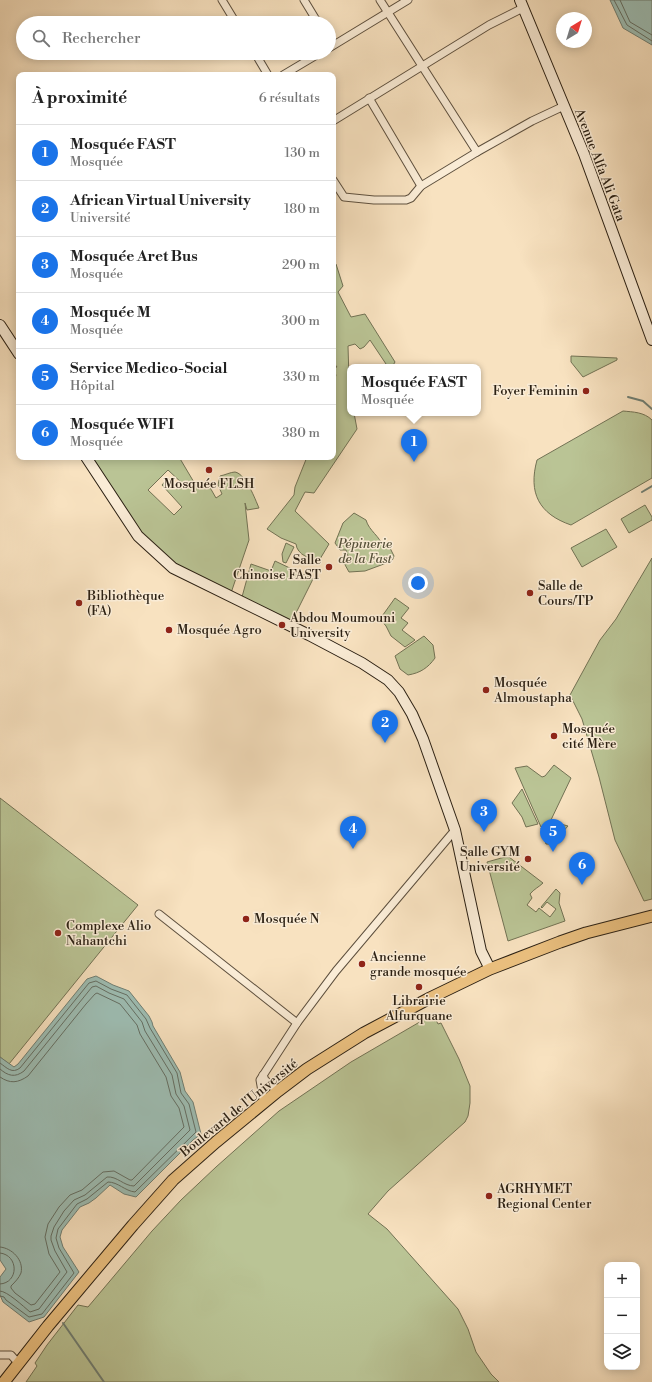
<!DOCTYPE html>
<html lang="fr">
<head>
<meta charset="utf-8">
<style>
  :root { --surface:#fff; --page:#f6f6f6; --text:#222; --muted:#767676; --line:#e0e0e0; --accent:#1a73e8 }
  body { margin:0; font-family:"Libre Bodoni",serif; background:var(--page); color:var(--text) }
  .controls { position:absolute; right:12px; bottom:12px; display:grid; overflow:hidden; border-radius:8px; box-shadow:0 2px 10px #0003 }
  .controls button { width:36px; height:36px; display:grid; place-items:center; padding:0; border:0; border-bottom:1px solid var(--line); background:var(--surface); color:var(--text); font:20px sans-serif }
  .compass { position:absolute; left:556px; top:12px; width:36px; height:36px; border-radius:50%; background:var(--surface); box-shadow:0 2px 10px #0003; rotate:38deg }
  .you { position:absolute; left:418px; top:583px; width:14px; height:14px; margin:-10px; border:3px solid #fff; border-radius:50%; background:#1a73e8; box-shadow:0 0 0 6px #1a73e833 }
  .badge { display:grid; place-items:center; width:26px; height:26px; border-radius:50%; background:var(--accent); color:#fff; font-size:13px; font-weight:700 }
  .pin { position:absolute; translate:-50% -33px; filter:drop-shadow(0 1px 2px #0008) }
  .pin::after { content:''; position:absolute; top:21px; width:14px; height:12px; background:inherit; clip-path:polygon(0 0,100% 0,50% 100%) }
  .popup { position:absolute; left:347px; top:364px; width:134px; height:52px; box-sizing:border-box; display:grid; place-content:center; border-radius:8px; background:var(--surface); filter:drop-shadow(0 1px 3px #0005); font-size:13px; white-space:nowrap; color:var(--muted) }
  .popup b { font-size:15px; color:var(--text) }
  .popup::after { content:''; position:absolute; left:50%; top:100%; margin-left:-8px; border:8px solid transparent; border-top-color:var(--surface) }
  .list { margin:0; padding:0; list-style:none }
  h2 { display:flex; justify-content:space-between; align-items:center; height:52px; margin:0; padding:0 16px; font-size:17px }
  h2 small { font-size:13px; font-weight:400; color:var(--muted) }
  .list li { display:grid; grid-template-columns:26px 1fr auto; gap:12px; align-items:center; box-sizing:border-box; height:56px; padding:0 16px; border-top:1px solid var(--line) }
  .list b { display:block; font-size:15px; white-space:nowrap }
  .list p { margin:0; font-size:13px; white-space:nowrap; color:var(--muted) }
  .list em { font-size:13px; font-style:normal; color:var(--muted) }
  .icon { flex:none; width:22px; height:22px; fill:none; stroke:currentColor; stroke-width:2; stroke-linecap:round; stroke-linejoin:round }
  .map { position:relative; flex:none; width:652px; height:1382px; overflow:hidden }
  .search { position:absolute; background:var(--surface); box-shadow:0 2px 10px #0003; left:16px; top:16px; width:320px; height:44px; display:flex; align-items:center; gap:10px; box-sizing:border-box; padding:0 14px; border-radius:22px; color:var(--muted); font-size:15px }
  .panel { position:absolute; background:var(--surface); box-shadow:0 2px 10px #0003; left:16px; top:72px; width:320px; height:388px; border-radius:8px }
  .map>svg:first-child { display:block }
  .green { fill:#bac495; stroke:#727254; fill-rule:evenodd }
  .water { fill:#9dbdb3; stroke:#6f7e73 }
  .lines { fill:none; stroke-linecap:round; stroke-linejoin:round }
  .shore { stroke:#646e63; stroke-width:1 }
  .stream { stroke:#6f7e73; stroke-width:2 }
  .street-casing { stroke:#5e503e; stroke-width:9 }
  .secondary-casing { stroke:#2b2013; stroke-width:12 }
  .primary-casing { stroke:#2b2013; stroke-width:13 }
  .street { stroke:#faecd6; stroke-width:7 }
  .secondary { stroke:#faecd6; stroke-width:10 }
  .primary { stroke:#ecc180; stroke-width:11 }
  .poi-dot { fill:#8f2418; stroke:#faecd6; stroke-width:1.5 }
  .labels { text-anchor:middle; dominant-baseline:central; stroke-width:3; stroke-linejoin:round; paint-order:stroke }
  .street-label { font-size:13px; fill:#2b2013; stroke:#faecd6 }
  .poi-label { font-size:13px; fill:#2b2013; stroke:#faecd6; text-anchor:start }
  .park-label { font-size:13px; font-style:italic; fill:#56513a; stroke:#faecd6 }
</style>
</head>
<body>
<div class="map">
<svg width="652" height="1382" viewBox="0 0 652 1382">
  <rect width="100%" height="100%" fill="#f8e2c0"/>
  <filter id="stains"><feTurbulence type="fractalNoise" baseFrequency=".005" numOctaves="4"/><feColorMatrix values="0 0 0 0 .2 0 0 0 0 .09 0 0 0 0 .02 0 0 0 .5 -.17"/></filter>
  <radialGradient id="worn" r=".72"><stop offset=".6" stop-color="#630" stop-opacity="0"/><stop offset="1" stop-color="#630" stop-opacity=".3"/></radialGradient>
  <g class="green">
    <path d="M336,264L343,286L338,292L351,317L365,314L395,362L392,367H388L370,340L364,347L360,349L355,344L348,346L350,413H354L357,429L314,493L305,492L295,511L329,544L320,559C311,560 297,555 296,544L281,538L267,529L294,495L295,487L307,457H333V385L336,375L333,370V368L337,367L333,362V266Z"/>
    <polygon points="571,356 617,358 617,360 583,377 571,362"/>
    <path d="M623,411C633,412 644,412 652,420V478L571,525C539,514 528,493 537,460Z"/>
    <path d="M92,457H179L198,489L208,484L216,498L222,494L218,485L220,476C225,475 231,472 235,472C246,474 255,499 259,508L247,510L245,503L249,540L231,593L178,565L149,542L138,528ZM168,470L184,485L179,489L168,478L162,485L182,507L174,515L148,490Z"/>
    <polygon points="645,505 652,517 652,520 629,533 621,519"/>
    <path d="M354,513L366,520C369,531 380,536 383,547L389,546L394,556L392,561L365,571L349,572L344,563L349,559L346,550H340L335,543L343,523Z"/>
    <polygon points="606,529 617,547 582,567 571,548"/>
    <polygon points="286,543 294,547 286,563 283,562 282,554"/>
    <polygon points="652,558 652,899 644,901 615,840 599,777 582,719 570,695 600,640 616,619"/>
    <polygon points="275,561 313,579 291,623 242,597 251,564 271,571"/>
    <polygon points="395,598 409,608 401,618 408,623 402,630 415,640 405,647 391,636 386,626 380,619"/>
    <path d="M424,636L433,645L435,658C428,668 420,673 408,675L400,669L395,656Z"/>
    <polygon points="554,765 571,778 550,822 541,827 515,768 527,766 542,777 545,776"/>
    <polygon points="522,789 538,824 526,827 522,817 512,803"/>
    <polygon points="0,798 138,905 9,1064 0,1057"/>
    <polygon points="553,822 568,826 552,844 546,844 541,828"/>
    <path d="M505,857H509L543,883C539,887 534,889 530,894L532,898L527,905L536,912L539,908L550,917L556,909L547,902L542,908L541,907L556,889L560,893L559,903L565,921L508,941L487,862Z"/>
    <polygon points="430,1016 435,1018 438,1024 441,1023 459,1059 470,1086 470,1103 468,1116 465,1122 388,1191 368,1214 387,1229 458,1309 468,1329 476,1352 491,1374 499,1382 26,1382 37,1366 35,1363 47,1345 78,1305 88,1307 152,1231 181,1200 216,1167 279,1111 351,1062"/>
  </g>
  <g class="water">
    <polygon points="610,0 652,0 652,45 623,28"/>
    <polygon points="96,976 113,985 129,991 149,1016 152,1022 153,1026 180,1072 185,1091 193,1102 201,1134 193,1140 136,1197 124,1194 110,1185 96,1198 89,1203 80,1207 62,1230 60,1237 63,1247 79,1272 44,1317 29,1322 3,1302 0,1295 0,1277 6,1269 0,1260 0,1057 14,1067 18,1064 87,979"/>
  </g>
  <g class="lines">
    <g class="shore">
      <polyline points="614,0 627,25 652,41"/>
      <polyline points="620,0 630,22 652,35"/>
      <path d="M0,1063C7,1068 12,1074 20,1068L89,983L96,981L111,989L127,995L146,1019L150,1028L177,1073L181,1093L189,1104L196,1132L135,1192C125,1191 118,1182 108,1182L87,1199L77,1204L58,1229L56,1238L59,1248L74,1273L42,1314L29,1317L6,1300L4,1297L0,1296"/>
      <path d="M0,1069C8,1076 15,1078 24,1071L92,987L96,986L109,993L124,999L142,1022L145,1031L172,1075L176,1094L184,1106L190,1130L134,1186C124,1186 117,1176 107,1177L85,1195L74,1200L64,1211L54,1227L51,1236V1240L55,1251L67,1272L39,1309L30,1312C23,1306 7,1291 0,1291"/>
      <path d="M0,1077C10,1084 18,1083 28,1076L86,1004L95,994L97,993L120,1004L137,1025L140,1034L166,1077L171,1096L179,1108L184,1127L132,1180H130L114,1171L103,1172L82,1190L70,1195L59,1207L48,1224L45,1237L49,1254L60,1272L35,1304L31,1305L15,1293L11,1288V1286C15,1282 19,1278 21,1273C24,1260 12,1248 0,1247"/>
      <path d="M0,1253C19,1255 19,1283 0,1284"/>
    </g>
    <g class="stream">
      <polyline points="628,397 643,401 652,409"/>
      <polyline points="642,492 652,486"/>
      <polyline points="63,1323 104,1382"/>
    </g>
    <g class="street-casing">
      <g id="street">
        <polyline points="222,0 236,23"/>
        <polyline points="304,0 318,23"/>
        <polyline points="329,48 408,0"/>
        <polyline points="255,53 268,75"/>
        <polyline points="283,75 320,53"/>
        <polyline points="369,98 421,186"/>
        <polyline points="333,121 489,25 523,8"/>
        <polyline points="477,152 532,121 564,106"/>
        <polyline points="333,180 344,197 374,200 406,200 411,198 421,186 477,152 380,0"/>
        <polyline points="159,914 297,1023"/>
        <polyline points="263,1075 265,1080 278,1091"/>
        <polyline points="264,1103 260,1080 297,1023 336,971 455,830"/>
        <polyline points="0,1355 11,1355 19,1364"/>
      </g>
    </g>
    <g class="secondary-casing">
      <g id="secondary">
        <polyline points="520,0 584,154 652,340"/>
        <polyline points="0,325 19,354"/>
        <polyline points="86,457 138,536 173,568 309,635 362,663 388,680 399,692 412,714 423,739 455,830 481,951 490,969"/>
      </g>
    </g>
    <g class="primary-casing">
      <polyline id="primary" points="4,1382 48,1326 133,1225 173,1180 216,1142 278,1091 307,1069 364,1033 430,998 490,969 560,942 586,933 652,916"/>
    </g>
    <use href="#street" class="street"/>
    <use href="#secondary" class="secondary"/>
    <use href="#primary" class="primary"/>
  </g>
  <g class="poi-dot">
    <circle cx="586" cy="391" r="4"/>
    <circle cx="209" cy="470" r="4"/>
    <circle cx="329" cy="567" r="4"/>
    <circle cx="530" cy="593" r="4"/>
    <circle cx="79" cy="603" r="4"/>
    <circle cx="282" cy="625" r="4"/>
    <circle cx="169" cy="630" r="4"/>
    <circle cx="486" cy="690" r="4"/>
    <circle cx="554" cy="736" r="4"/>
    <circle cx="528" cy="859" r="4"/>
    <circle cx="246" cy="919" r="4"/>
    <circle cx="58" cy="933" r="4"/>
    <circle cx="362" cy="964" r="4"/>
    <circle cx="419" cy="987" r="4"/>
    <circle cx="489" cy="1196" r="4"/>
  </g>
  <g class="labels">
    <g class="street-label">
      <text transform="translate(600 165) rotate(69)">Avenue Alfa Ali Gata</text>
      <text transform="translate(239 1108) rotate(-39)">Boulevard de l'Université</text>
    </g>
    <g class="poi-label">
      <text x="578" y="391" text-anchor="end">Foyer Feminin</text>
      <text x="209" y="484" text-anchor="middle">Mosquée FLSH</text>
      <text x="321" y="560" text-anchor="end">Salle<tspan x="321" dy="15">Chinoise FAST</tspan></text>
      <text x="538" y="586">Salle de<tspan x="538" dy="15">Cours/TP</tspan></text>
      <text x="87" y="596">Bibliothèque<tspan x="87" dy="15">(FA)</tspan></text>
      <text x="290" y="618">Abdou Moumouni<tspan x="290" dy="15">University</tspan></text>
      <text x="177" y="630">Mosquée Agro</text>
      <text x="494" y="683">Mosquée<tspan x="494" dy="15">Almoustapha</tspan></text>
      <text x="562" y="729">Mosquée<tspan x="562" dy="15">cité Mère</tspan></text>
      <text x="520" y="852" text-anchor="end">Salle GYM<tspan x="520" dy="15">Université</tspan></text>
      <text x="254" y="919">Mosquée N</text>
      <text x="66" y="926">Complexe Alio<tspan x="66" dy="15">Nahantchi</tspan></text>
      <text x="370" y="957">Ancienne<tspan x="370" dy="15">grande mosquée</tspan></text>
      <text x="419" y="1001" text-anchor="middle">Librairie<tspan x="419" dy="15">Alfurquane</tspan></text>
      <text x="497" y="1189">AGRHYMET<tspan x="497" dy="15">Regional Center</tspan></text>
    </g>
    <g class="park-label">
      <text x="365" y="544">Pépinerie<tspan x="365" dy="15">de la Fast</tspan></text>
    </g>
  </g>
  <rect width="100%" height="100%" filter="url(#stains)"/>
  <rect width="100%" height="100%" fill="url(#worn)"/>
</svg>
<div class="controls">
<button>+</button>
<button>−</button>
<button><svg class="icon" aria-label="layers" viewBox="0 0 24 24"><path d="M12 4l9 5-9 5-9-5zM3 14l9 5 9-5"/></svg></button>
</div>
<svg class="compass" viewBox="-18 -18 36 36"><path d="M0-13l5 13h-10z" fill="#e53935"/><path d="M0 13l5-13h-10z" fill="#767676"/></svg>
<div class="you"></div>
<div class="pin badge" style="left:414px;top:462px">1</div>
<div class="popup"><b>Mosquée FAST</b>Mosquée</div>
<div class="pin badge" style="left:385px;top:743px">2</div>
<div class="pin badge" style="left:484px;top:832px">3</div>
<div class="pin badge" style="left:353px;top:849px">4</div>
<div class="pin badge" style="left:553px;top:852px">5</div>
<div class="pin badge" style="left:582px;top:885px">6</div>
<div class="search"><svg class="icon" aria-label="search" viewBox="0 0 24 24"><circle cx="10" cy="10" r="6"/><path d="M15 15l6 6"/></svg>Rechercher</div>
<section class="panel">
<h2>À proximité<small>6 résultats</small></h2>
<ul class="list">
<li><span class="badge">1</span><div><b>Mosquée FAST</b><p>Mosquée</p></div><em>130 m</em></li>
<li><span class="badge">2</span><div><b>African Virtual University</b><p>Université</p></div><em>180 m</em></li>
<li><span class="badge">3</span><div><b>Mosquée Aret Bus</b><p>Mosquée</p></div><em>290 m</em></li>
<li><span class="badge">4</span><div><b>Mosquée M</b><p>Mosquée</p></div><em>300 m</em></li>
<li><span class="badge">5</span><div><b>Service Medico-Social</b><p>Hôpital</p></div><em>330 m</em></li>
<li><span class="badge">6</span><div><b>Mosquée WIFI</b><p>Mosquée</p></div><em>380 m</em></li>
</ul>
</section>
</div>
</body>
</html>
